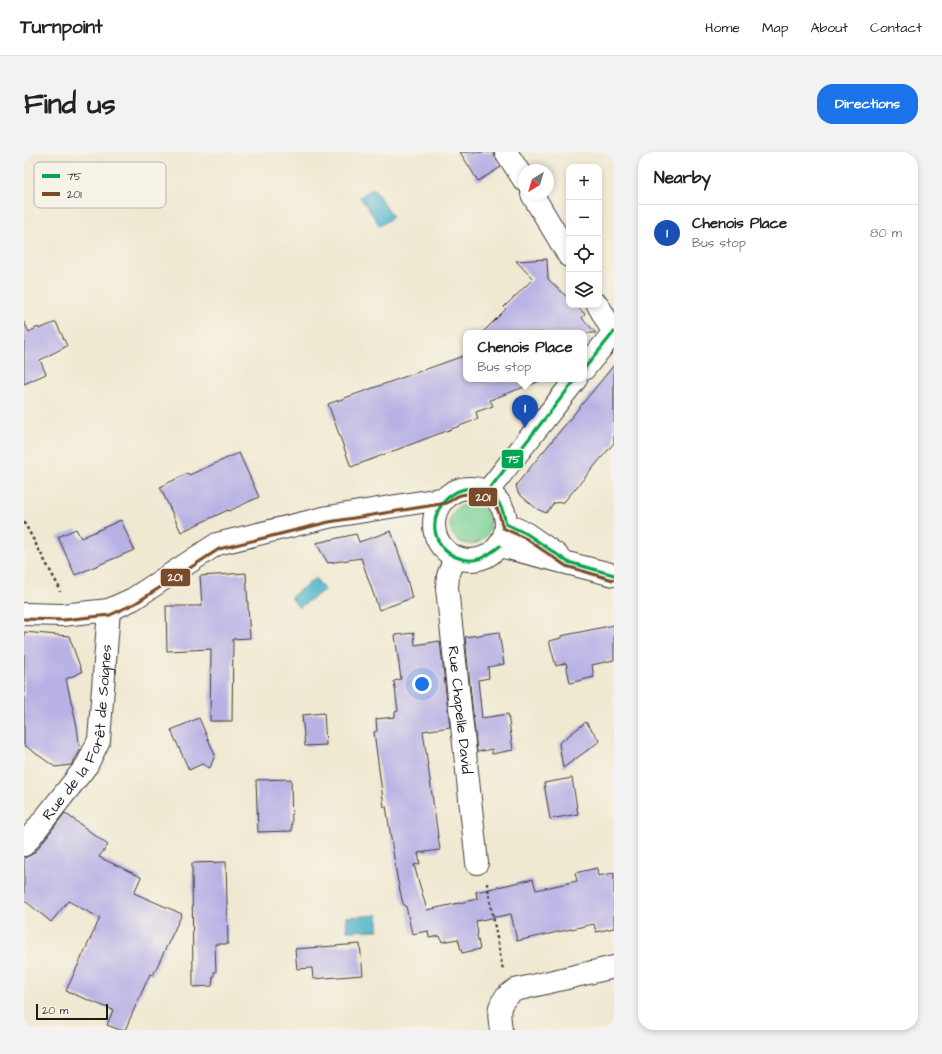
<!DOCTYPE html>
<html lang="en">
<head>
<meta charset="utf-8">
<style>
  :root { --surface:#fff; --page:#f2f2f2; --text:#222; --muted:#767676; --line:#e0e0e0; --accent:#1a73e8 }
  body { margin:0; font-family:"Architects Daughter",sans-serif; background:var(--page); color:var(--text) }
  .controls { position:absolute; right:12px; top:12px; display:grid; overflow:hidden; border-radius:8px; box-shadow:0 2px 6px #0003 }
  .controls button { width:36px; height:36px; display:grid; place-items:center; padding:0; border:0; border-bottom:1px solid var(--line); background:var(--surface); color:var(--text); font:20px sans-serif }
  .compass { position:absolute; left:494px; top:12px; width:36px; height:36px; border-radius:50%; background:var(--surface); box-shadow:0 2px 6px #0003; rotate:218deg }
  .scale { position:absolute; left:12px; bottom:10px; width:72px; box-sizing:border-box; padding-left:4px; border:2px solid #1c1c1c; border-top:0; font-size:11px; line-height:14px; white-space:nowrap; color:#1c1c1c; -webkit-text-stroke:3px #f7f3e8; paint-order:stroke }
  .you { position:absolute; left:398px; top:532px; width:14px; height:14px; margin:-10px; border:3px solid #fff; border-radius:50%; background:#1a73e8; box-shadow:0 0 0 6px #1a73e833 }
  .badge { display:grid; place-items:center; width:26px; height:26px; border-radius:50%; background:var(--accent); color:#fff; font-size:13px; font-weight:700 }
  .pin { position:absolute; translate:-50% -33px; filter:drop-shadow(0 1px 2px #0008) }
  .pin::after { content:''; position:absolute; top:21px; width:14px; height:12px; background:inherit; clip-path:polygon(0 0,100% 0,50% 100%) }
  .popup { position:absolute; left:439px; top:178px; width:124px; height:52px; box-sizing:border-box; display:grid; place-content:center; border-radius:8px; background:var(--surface); filter:drop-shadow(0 1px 3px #0005); font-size:13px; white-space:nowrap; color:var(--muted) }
  .popup b { font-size:15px; color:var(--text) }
  .popup::after { content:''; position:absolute; left:50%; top:100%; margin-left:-8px; border:8px solid transparent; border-top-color:var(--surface) }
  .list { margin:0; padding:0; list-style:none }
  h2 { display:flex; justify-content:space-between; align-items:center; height:52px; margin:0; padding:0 16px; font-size:17px }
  h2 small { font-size:13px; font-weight:400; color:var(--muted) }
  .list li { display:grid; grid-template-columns:26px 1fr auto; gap:12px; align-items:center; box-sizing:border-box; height:56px; padding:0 16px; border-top:1px solid var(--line) }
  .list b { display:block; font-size:15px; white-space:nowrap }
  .list p { margin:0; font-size:13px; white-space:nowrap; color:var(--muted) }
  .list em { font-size:13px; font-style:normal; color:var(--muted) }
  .icon { flex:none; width:22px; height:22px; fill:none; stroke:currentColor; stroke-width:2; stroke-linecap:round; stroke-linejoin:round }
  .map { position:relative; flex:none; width:590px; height:878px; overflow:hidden; border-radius:16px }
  header { display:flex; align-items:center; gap:24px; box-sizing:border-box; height:56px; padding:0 20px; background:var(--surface); border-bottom:1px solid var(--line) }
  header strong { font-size:19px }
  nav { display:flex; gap:22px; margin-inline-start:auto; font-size:14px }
  .intro { display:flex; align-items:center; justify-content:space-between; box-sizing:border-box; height:96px; padding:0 24px }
  h1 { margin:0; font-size:28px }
  .button { padding:10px 18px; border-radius:16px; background:var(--accent); color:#fff; font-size:14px; font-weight:700 }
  main { display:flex; gap:24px; padding:0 24px }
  aside { flex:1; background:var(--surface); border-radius:16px; box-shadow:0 2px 6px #0003 }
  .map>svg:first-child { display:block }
  .green { fill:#7dd296; stroke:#4c7759 }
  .water { fill:#4eb4cc; stroke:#356874 }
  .building { fill:#b8b1e5 }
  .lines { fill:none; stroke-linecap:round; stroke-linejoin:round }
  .minor-casing { stroke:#3c3b37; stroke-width:24 }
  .path { stroke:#3c3b37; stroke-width:2.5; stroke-dasharray:3 3; stroke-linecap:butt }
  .minor { stroke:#fff; stroke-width:22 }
  .bus-1-casing { stroke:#f7f3e8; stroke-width:6 }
  .bus-2-casing { stroke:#f7f3e8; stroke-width:6 }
  .bus-1 { stroke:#00a651; stroke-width:3 }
  .bus-2 { stroke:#7a4b2a; stroke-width:3 }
  .labels { text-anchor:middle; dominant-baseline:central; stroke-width:3; stroke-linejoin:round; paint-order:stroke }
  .street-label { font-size:15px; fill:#1c1c1c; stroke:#f7f3e8 }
  .key { fill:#f7f3e8; stroke:#b5b2ab; stroke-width:1 }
  .key-label { font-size:11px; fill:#1c1c1c }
  .line-badge { stroke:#f7f3e8; stroke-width:1.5 }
  .badge-label { font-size:11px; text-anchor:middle; font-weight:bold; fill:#fff }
</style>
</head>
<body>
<header>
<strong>Turnpoint</strong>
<nav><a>Home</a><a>Map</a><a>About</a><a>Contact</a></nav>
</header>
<div class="intro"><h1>Find us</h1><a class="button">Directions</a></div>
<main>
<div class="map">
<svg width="590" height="878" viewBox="0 0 590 878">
  <rect width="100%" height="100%" fill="#f7f3e8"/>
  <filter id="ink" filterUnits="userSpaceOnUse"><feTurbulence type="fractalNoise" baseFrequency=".025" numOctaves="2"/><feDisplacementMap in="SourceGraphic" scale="8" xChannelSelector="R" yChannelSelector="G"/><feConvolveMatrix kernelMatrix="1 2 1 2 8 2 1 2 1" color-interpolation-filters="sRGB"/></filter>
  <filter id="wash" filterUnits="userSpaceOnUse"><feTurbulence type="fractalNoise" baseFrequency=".012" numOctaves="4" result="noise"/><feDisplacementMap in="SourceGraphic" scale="16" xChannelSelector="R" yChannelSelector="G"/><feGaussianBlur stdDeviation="0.9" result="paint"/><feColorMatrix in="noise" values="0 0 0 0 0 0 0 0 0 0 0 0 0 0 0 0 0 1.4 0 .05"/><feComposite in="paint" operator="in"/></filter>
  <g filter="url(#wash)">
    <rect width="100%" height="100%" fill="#f0e9d2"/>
    <circle class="green" cx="446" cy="372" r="20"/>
    <g class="water">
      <polygon points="349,36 369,65 356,74 336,45"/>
      <polygon points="292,426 300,438 275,456 267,445"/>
      <polygon points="354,763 354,778 323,779 322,765"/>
    </g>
    <g id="blocks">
      <g class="building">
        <polygon points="436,0 468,0 477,15 454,29"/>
        <polygon points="523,107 524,127 545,147 545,153 551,153 561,162 558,166 572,181 458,181 482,157 480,155 509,127 492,109"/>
        <polygon points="0,170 5,180 14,175 15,177 32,170 43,194 16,208 22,222 0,232"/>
        <polygon points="442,203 442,227 515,227 516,229 466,248 469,254 452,260 454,267 327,315 304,252"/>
        <polygon points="590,213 590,291 540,350 530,351 522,361 513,357 494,341 492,333"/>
        <polygon points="215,301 235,345 205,359 204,358 157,380 136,335 164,321 165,323"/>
        <polygon points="97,368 110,398 51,423 34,385 52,377 57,386"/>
        <polygon points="367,379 380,416 388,446 355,458 337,406 304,411 292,391 332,382 335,390"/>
        <polygon points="222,421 226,486 209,487 208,569 186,569 187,497 143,499 142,454 178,454 176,424"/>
        <polygon points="590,473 590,508 568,513 570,525 546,531 542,511 532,514 525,489 537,486 537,484"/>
        <polygon points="0,480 45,484 58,520 42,527 53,575 56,599 47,613 31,615 0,593"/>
        <polygon points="475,480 480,512 464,515 465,526 454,528 458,566 484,562 489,598 468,602 468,597 453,600 441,485"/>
        <polygon points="390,481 391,493 416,489 426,575 399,579 416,698 394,701 396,712 390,713 403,758 453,747 452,740 509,727 512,738 553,729 551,721 573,716 574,724 590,721 590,776 572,780 570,772 493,789 487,762 452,769 454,782 453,783 456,797 438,801 434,787 418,790 416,784 405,786 404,779 388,782 382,754 379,752 373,725 362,654 360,655 350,580 353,579 352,567 371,565 371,560 374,559 370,529 377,527 371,483"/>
        <polygon points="300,561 302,593 281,594 278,563"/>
        <polygon points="175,566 191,603 186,616 178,612 165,618 147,578"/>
        <polygon points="562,570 576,589 539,616 535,591"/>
        <polygon points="548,626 554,662 526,667 520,631"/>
        <polygon points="267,627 268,679 234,680 232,628"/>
        <polygon points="41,661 84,693 75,705 117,725 110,741 158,762 129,823 126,822 101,878 96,878 83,873 89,858 42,839 76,766 44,749 27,770 0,748 0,706 5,704 10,701"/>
        <polygon points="202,710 204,792 191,792 192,820 190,820 190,825 189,825 188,834 169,835 168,711"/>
        <polygon points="336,792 339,823 289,827 288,816 273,817 271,797"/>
      </g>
    </g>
  </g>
  <g filter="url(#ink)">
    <use href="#blocks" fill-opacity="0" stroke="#3c3b37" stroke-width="1"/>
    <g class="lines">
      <g class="minor-casing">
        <g id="minor">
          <polyline points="482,0 500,28"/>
          <polyline points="508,42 545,104"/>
          <polyline points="574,153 589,180"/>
          <polyline points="560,217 590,180"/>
          <circle cx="446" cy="372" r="36"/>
          <polyline points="463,340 552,227"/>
          <polyline points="482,372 503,382 533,403"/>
          <polyline points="476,394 590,423"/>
          <path id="s1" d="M431,405L424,424L423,436L453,711"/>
          <polyline points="0,462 38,463 85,458 109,447 193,392 304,365 422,346"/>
          <path id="s2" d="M0,693L63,613L75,588L85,458"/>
          <path d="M477,878C474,858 473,850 491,838L590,815"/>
        </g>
      </g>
      <g class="path">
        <polyline points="0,370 36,437 36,440"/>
        <polyline points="463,731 479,819"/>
      </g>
      <use href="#minor" class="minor"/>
      <g class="bus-1-casing">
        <g id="bus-1">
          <polyline points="560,217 590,180"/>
          <polyline points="463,340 552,227"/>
          <polyline points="482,372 503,382 544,410 590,423"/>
          <path d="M476,394C462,405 451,413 432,405C422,401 415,394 412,383C403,349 446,320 472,347C478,354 480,363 482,372"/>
        </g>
      </g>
      <g class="bus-2-casing">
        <path id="bus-2" d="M0,467L39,468L86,463L112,451L195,397L305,370L423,351C428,348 432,344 437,343C450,340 467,345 473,357C477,363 476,370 479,376L501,386L542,414L589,428"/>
      </g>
      <use href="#bus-1" class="bus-1"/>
      <use href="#bus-2" class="bus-2"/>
    </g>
  </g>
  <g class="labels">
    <g class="street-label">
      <text stroke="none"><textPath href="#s1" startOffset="155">Rue Chapelle David</textPath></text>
      <text stroke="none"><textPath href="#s2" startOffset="130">Rue de la Forêt de Soignes</textPath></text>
    </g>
  </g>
  <rect x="10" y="10" width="132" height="46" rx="6" class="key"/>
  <rect x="18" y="22" width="18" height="4" fill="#00a651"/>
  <rect x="18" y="40" width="18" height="4" fill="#7a4b2a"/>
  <g class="key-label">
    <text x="43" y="28">75</text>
    <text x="43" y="46">201</text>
  </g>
  <g class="line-badge">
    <rect x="477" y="297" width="23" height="20" rx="4" fill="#00a651"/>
    <rect x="444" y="335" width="30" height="20" rx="4" fill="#7a4b2a"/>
    <rect x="136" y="416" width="31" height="19" rx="4" fill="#7a4b2a"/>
  </g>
  <g class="badge-label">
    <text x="489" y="311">75</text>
    <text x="459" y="349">201</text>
    <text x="151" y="429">201</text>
  </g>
</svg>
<div class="controls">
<button>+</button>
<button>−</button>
<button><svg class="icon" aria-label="locate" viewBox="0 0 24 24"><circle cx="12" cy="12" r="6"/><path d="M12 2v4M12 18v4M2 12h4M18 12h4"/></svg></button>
<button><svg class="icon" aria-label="layers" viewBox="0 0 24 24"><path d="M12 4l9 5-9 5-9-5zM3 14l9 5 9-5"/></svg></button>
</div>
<svg class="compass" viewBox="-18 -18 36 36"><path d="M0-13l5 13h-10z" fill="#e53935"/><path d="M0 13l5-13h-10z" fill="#767676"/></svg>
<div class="scale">20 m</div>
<div class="you"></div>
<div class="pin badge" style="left:501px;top:276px;background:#1a4fb4">1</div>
<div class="popup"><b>Chenois Place</b>Bus stop</div>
</div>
<aside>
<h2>Nearby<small></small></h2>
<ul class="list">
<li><span class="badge" style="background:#1a4fb4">1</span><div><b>Chenois Place</b><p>Bus stop</p></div><em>80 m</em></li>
</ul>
</aside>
</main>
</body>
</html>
